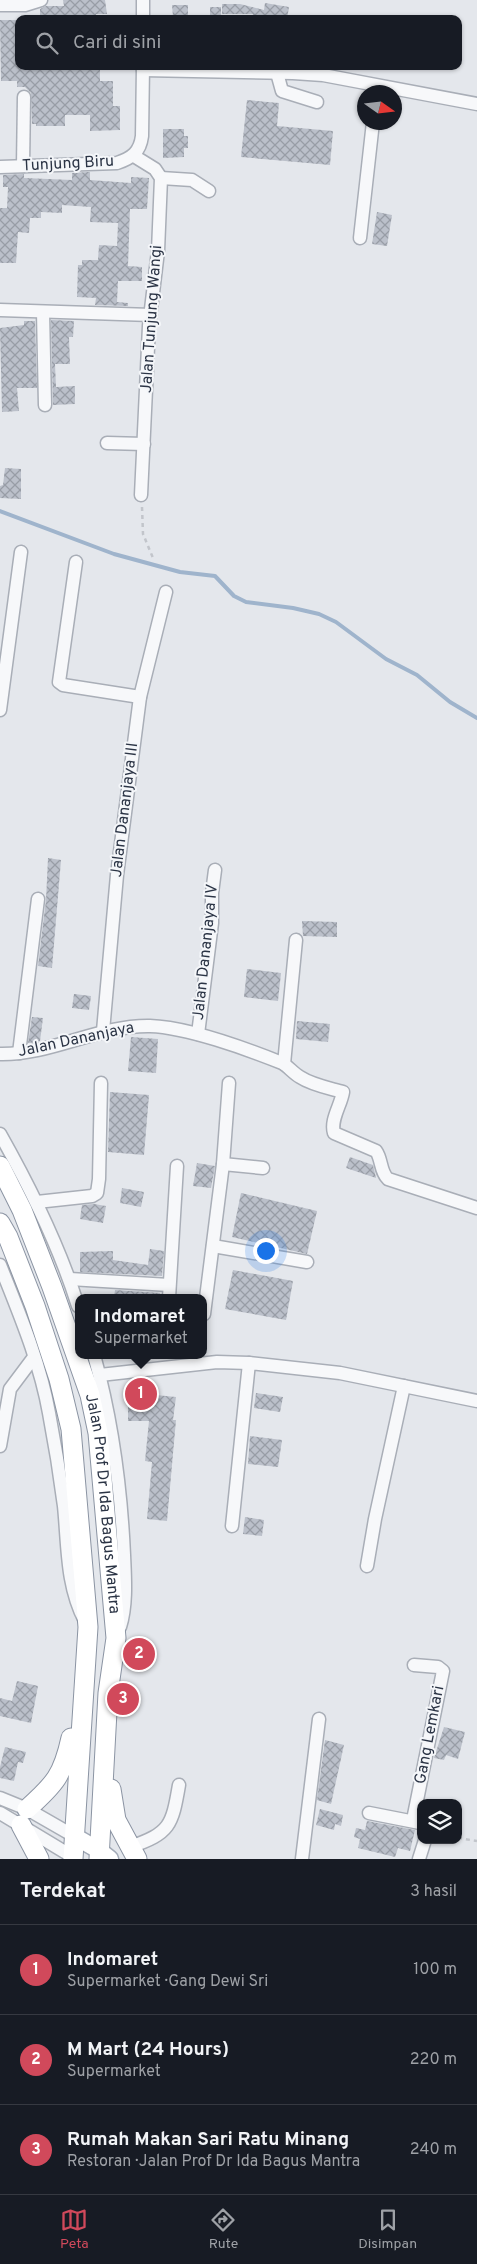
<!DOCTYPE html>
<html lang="id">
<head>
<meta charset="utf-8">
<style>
  :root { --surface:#171b24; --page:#20242c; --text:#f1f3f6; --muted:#9ea1a6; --line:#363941; --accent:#d1495b }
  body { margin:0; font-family:Overpass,sans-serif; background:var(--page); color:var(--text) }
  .controls { position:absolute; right:15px; bottom:15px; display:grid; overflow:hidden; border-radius:10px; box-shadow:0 1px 4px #0004 }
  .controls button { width:45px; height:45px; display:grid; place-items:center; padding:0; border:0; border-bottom:1px solid var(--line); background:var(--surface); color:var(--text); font:25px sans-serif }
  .compass { position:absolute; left:357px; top:85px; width:45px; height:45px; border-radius:50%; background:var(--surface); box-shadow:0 1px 4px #0004; rotate:104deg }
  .you { position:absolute; left:265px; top:1250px; width:18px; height:18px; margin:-12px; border:4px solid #fff; border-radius:50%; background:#1a73e8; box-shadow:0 0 0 8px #1a73e833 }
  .badge { display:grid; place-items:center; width:32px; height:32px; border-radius:50%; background:var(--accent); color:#fff; font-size:16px; font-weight:700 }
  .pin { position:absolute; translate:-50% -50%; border:2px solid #fff; box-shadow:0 1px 5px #0006 }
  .popup { position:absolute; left:75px; top:1294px; width:132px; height:65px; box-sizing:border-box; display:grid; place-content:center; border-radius:10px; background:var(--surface); filter:drop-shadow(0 1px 4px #0005); font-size:16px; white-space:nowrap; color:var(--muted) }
  .popup b { font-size:19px; color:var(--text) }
  .popup::after { content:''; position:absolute; left:50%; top:100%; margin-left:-10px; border:10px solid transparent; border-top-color:var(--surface) }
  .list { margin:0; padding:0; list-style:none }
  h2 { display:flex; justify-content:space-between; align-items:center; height:65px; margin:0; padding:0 20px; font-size:21px }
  h2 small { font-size:16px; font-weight:400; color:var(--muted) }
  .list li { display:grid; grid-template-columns:32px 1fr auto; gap:15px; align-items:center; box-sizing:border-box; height:90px; padding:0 20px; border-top:1px solid var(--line) }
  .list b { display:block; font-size:19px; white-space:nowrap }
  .list p { margin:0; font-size:16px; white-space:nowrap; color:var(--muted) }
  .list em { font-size:16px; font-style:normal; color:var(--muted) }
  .icon { flex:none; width:28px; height:28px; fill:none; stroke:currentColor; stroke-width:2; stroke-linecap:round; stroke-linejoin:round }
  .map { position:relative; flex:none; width:477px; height:1859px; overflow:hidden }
  .search { position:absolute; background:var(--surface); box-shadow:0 1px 4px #0004; left:15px; right:15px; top:15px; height:55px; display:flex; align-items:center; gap:12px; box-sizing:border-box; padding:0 18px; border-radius:10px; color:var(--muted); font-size:19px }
  .sheet { height:335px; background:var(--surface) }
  nav { display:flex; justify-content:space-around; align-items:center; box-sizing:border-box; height:70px; border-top:1px solid var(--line); background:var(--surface); font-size:14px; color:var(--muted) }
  nav a { display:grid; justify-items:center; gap:2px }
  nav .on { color:var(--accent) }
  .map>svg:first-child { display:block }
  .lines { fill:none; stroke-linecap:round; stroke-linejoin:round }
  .stream { stroke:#9fb4cc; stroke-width:4 }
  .building { fill:url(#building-cross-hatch) }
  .minor-casing { stroke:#a9aeb7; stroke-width:15 }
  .major-casing { stroke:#a3abb8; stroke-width:19 }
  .highway-casing { stroke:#8b94a3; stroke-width:21 }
  .path { stroke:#c2c5cb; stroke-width:2.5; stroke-dasharray:4 4; stroke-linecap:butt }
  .minor { stroke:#f7f8fa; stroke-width:12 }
  .major { stroke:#fff; stroke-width:16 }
  .highway { stroke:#fff; stroke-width:19 }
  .labels { text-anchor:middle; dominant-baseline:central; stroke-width:4; stroke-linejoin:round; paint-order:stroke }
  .street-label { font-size:16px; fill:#2b3445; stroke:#f4f6f9 }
</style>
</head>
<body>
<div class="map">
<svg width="477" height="1859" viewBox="0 0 477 1859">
  <defs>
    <pattern id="building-cross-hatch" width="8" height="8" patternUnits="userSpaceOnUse" patternTransform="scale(1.25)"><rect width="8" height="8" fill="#bbc0ca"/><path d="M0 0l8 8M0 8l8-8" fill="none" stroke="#989da6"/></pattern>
  </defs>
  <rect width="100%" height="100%" fill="#e4e7ec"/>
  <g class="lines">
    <polyline class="stream" points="0,511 114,554 180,572 215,576 234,596 246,602 293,608 319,614 336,622 386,659 417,675 450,702 477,718"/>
  </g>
  <g class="building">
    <polygon points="63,0 105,0 107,14 96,14 97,19 40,19 40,9 46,6 64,6"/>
    <polygon points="265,3 289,7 287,19 252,19 253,14 222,14 222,4 240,4 264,10"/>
    <polygon points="172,5 188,5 188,17 173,17"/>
    <rect x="210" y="7" width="11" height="12"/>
    <polygon points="0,20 19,20 19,66 100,66 100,81 113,81 113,106 120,106 120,130 90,131 90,115 65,115 65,126 36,126 36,124 32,124 31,93 25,87 17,87 17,81 1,81"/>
    <polygon points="247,100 279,103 277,126 333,131 330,165 241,157"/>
    <polygon points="163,129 184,129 184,136 188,136 188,148 184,148 184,157 163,158"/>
    <polygon points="88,172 90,172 90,180 131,183 131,177 149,178 147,209 130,209 128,266 142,267 142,281 118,281 117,302 128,303 128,306 95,305 96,298 77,297 78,265 82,265 82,260 98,260 99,245 117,246 118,223 90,222 91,207 62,205 62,213 41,212 41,218 30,218 29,233 18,232 16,263 0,263 0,208 7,208 8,187 3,187 3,175 24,174 24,178 72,180 72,173"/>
    <polygon points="377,212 392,215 387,246 372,244"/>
    <polygon points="51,320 74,321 73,337 69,337 70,364 55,364 56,387 75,386 75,404 53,405"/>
    <polygon points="24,321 35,321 37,388 17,388 19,411 2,412 0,328 24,325"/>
    <polygon points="5,468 21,469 21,499 0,498 0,486 3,485"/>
    <polygon points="48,858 61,860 52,968 38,966 46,900"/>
    <polygon points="302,921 337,922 337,937 303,936"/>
    <polygon points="247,969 281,973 278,1001 244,997"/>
    <polygon points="74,994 91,996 89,1010 72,1008"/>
    <polygon points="32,1017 43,1018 40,1041 31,1043 28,1043"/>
    <polygon points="297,1021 330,1024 328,1042 296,1039"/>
    <polygon points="131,1037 158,1039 156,1073 128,1071"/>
    <polygon points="110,1092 149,1095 144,1155 108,1152"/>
    <polygon points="350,1157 373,1165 376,1178 346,1168"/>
    <polygon points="197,1163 215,1166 211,1188 193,1186"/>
    <polygon points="122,1188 144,1192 141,1207 120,1203"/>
    <polygon points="241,1193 317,1211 307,1254 232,1237"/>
    <polygon points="94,1204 106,1206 103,1223 80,1219 82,1205"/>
    <polygon points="150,1249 164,1251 162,1276 80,1272 80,1252 113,1251 113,1260 148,1265"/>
    <polygon points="233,1270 293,1281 286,1320 225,1309"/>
    <polygon points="115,1290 160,1293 159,1298 114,1298"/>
    <polygon points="128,1382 146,1382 146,1394 176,1397 173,1420 176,1420 167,1521 147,1519 152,1462 145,1461 149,1421 128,1421"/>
    <polygon points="256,1393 283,1397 280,1412 254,1408"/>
    <polygon points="250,1436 282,1440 278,1467 248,1464"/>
    <polygon points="245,1517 264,1520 262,1536 243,1534"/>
    <polygon points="17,1681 38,1686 31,1723 0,1716 0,1698 12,1701"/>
    <polygon points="444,1727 465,1732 458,1759 446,1755 444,1760 434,1758"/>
    <polygon points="325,1740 344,1745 331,1804 317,1800"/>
    <polygon points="5,1747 26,1752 23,1763 18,1762 14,1781 0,1778 0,1767"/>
    <polygon points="320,1809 343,1815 341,1826 335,1824 334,1830 316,1825"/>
    <polygon points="367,1821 415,1830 410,1851 398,1848 395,1857 358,1848 360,1839 354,1837 356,1828 365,1830"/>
  </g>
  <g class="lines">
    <g class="minor-casing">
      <g id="minor">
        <polyline points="143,0 143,19"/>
        <polyline points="0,5 25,5 41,0"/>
        <polyline points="143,70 293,73 323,75 477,104"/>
        <polyline points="277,73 282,91 317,102"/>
        <polyline points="134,156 155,169 161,178 158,251 149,326 141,495"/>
        <polyline points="23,166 24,97"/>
        <path d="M0,167L117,163C132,158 140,152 142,136L143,66"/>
        <polyline points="161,178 192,180 209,191"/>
        <polyline points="360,238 373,122"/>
        <polyline points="0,310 151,315"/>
        <polyline points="43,312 45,405"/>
        <polyline points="107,443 144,444"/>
        <polyline points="76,562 59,682 63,685 140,697"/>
        <polyline points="0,710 21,552"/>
        <polyline points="103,1031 117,875 140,697 166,592"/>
        <polyline points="198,1034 212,923 212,893 215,870"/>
        <polyline points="19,1053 38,899"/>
        <path d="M0,1054C52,1055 98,1025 150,1026C186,1027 247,1049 282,1063C288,1066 293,1073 300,1077C312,1085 329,1088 343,1092C341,1105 330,1120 334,1133L376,1151C382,1159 380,1172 388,1179L477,1208"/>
        <polyline points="284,1064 296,940"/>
        <path d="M0,1134C31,1189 59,1245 78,1306"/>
        <polyline points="223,1164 263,1168"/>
        <polyline points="37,1202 92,1196 97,1193 99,1179 101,1083"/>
        <polyline points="213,1246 307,1262"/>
        <path d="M0,1265C19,1313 40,1362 49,1413C55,1444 60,1475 64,1506C68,1545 66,1585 85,1621"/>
        <polyline points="70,1279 169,1285"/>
        <polyline points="169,1298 177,1166"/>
        <polyline points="204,1314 223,1164 229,1083"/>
        <path d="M94,1355C112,1420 121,1488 124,1555C125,1578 127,1605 120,1627"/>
        <polyline points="100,1375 217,1362 249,1363"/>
        <polyline points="0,1446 10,1389 34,1357"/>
        <polyline points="232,1526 249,1363 340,1373 477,1401"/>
        <polyline points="367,1566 375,1519 404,1386"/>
        <polyline points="0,1798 27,1809 74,1836"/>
        <polyline points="0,1813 73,1857"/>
        <polyline points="369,1813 420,1823"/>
        <polyline points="413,1820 443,1671 438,1667 414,1665"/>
        <path d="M130,1847C170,1833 172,1826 179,1785"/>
        <polyline points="302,1859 319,1719"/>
        <polyline points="419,1859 425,1840"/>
      </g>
    </g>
    <g class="major-casing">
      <polyline id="major" points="74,1836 100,1851 110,1859"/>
    </g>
    <g class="highway-casing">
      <g id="highway">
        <path id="s1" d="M0,1166L22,1210L52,1287L90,1395L98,1433L116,1638L108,1693L99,1859"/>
        <polyline points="0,1223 8,1237 35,1306 59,1379 71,1429 88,1627 73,1859"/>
        <polyline points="111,1789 116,1820 137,1859"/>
        <path d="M27,1809C55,1784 63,1775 71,1738"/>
        <polyline points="21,1825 39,1859"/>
      </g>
    </g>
    <g class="path">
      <polyline points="142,507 143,534 153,558"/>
      <polyline points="458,1838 477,1841"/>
    </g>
    <use href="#minor" class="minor"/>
    <use href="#major" class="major"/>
    <use href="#highway" class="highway"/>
  </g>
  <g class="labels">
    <g class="street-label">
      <text transform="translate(68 164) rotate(-3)">Tunjung Biru</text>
      <text transform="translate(152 319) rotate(-86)">Jalan Tunjung Wangi</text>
      <text transform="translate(125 810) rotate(-83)">Jalan Dananjaya III</text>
      <text transform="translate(206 952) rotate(-84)">Jalan Dananjaya IV</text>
      <text transform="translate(76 1040) rotate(-12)">Jalan Dananjaya</text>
      <text stroke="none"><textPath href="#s1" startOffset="356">Jalan Prof Dr Ida Bagus Mantra</textPath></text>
      <text transform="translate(430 1735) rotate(-79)">Gang Lemkari</text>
    </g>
  </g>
</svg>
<div class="controls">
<button><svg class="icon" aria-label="layers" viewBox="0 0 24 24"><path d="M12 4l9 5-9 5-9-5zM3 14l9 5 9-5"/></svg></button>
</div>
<svg class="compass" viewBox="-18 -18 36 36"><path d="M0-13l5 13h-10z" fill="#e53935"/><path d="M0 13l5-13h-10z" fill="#9ea1a6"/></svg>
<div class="you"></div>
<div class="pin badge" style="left:141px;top:1394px">1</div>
<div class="popup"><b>Indomaret</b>Supermarket</div>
<div class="pin badge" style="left:139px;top:1654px">2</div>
<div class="pin badge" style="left:123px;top:1699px">3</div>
<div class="search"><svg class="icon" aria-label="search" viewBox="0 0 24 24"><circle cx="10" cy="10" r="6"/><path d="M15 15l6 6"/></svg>Cari di sini</div>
</div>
<section class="sheet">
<h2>Terdekat<small>3 hasil</small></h2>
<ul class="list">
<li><span class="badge">1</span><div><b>Indomaret</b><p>Supermarket · Gang Dewi Sri</p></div><em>100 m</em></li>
<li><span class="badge">2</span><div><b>M Mart (24 Hours)</b><p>Supermarket</p></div><em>220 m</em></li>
<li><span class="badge">3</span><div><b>Rumah Makan Sari Ratu Minang</b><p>Restoran · Jalan Prof Dr Ida Bagus Mantra</p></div><em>240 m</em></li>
</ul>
</section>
<nav>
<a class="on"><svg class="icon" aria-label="map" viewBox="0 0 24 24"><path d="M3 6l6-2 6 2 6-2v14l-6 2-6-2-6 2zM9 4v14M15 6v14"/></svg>Peta</a>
<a><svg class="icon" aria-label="directions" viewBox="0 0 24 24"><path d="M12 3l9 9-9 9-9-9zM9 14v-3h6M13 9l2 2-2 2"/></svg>Rute</a>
<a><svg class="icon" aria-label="saved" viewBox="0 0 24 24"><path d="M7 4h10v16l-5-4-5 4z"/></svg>Disimpan</a>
</nav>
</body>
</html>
